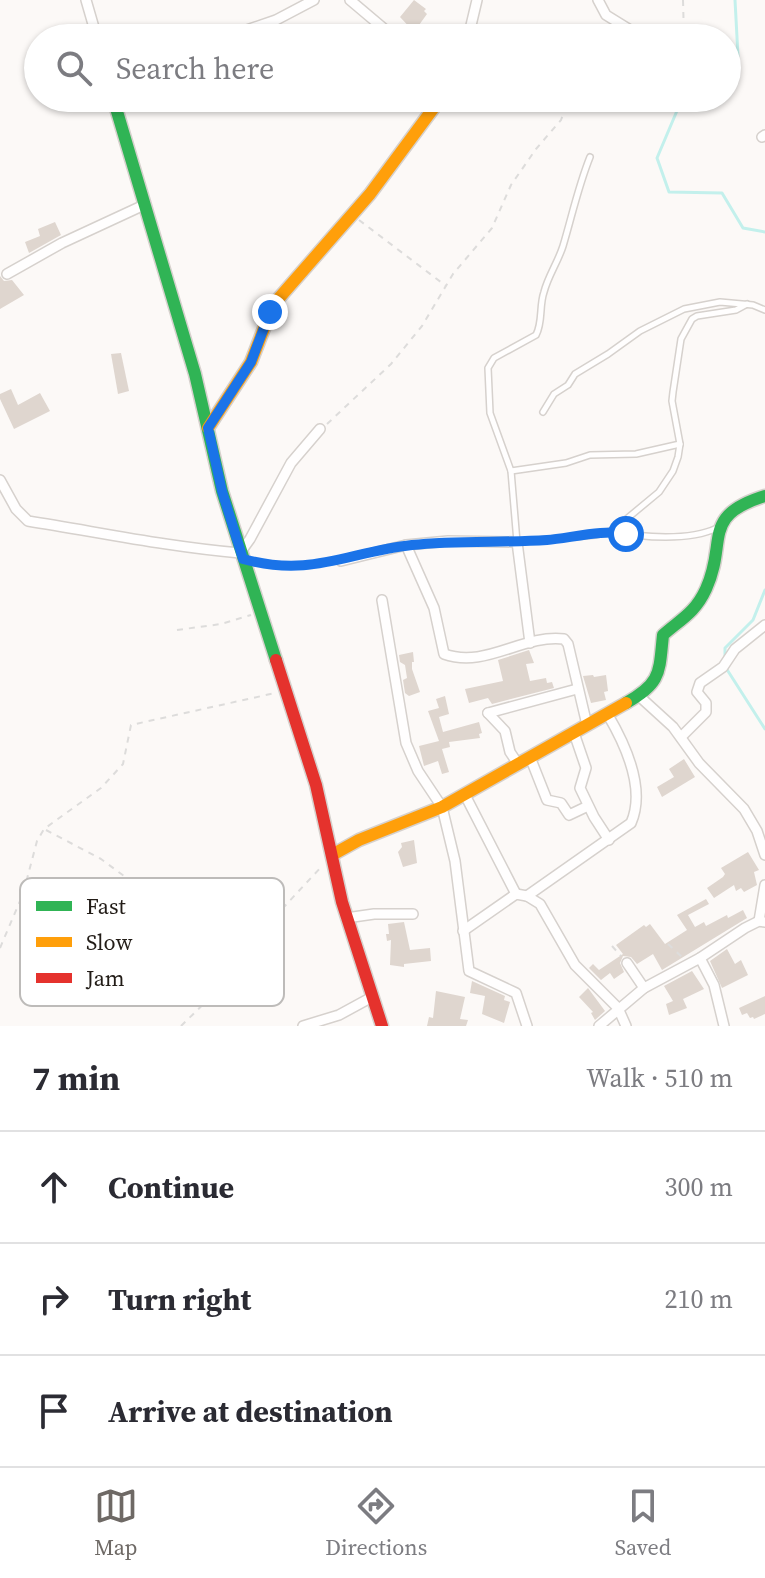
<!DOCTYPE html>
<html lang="en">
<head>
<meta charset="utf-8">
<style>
  :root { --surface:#fff; --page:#f2f2f3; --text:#2b2b33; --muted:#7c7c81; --line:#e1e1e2; --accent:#6e6965 }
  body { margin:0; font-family:"Source Serif 4",serif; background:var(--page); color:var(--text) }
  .stop { position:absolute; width:24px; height:24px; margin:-18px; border:6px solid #1a73e8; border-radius:50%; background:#fff }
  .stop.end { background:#1a73e8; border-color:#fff; box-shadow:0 2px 8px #0008 }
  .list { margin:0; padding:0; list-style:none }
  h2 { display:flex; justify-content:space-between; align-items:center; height:104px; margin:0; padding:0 32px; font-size:34px }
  h2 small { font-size:26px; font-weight:400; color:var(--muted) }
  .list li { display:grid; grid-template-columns:52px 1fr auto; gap:24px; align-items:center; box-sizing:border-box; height:112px; padding:0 32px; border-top:2px solid var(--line) }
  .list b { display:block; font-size:30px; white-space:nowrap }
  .list em { font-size:26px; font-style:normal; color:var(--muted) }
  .icon { flex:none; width:44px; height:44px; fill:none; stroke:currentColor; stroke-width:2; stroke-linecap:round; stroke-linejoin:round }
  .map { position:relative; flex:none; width:765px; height:1026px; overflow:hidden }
  .search { position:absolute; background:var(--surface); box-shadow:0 2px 6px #0004; left:24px; right:24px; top:24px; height:88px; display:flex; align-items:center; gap:20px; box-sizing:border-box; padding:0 28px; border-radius:44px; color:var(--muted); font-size:30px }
  .sheet { height:440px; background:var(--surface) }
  nav { display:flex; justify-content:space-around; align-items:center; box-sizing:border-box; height:112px; border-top:2px solid var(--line); background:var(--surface); font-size:22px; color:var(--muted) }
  nav a { display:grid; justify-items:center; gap:4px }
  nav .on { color:var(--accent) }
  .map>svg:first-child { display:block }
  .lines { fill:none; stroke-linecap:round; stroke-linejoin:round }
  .stream { stroke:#c3f0ec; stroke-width:3 }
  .building { fill:#dfd6cf }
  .lane-casing { stroke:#d6d1cd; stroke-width:8 }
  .street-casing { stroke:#d6d1cd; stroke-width:12 }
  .fast-casing { stroke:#d6d1cd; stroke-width:15 }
  .slow-casing { stroke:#d6d1cd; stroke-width:15 }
  .jam-casing { stroke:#d6d1cd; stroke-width:15 }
  .path { stroke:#dddcdb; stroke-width:2; stroke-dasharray:6 6; stroke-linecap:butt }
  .lane { stroke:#fffefe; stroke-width:5 }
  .street { stroke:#fffefe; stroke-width:9 }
  .fast { stroke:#30b455; stroke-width:12 }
  .slow { stroke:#ff9f0a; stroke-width:12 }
  .jam { stroke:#e5322d; stroke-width:12 }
  .route { stroke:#1a73e8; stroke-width:10 }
  .key { fill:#fff; stroke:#bdbbb9; stroke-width:2 }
  .key-label { font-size:22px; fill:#221c17 }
</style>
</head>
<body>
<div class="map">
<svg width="765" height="1026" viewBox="0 0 765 1026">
  <rect width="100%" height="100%" fill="#fcf9f7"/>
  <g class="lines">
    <g class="stream">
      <polyline points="727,65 738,56 735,0"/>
      <polyline points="689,98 679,106 657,158 669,192 722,193 743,228 765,232"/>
      <polyline points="725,657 725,648 753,620 765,590"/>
      <polyline points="726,668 765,729"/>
    </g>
  </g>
  <g class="building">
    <polygon points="414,0 426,9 424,11 427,14 414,32 400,17"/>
    <polygon points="55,222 61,235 29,253 25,242 40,236 38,229"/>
    <polygon points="0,276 4,281 12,280 24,295 0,309"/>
    <polygon points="121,353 129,391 118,394 111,354"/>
    <polygon points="11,389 18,405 40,393 50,411 14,429 0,399 0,394"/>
    <polygon points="529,650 534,663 526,664 530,681 546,678 547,683 552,682 554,688 492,704 488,698 469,703 465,689 503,681 498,660"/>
    <polygon points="413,652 414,662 412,662 412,669 420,692 409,696 405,693 403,680 407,678 405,665 400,662 399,655"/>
    <polygon points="593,675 594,677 606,675 608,691 604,692 606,700 591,703 583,676"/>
    <polygon points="445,696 449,714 439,717 443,732 479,722 482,733 479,734 480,738 449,742 450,747 442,749 449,772 442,774 438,761 424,766 419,746 439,741 428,711 439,708 436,699"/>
    <polygon points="684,759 695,777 662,797 657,787 674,777 669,769"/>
    <polygon points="414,840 417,863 403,867 398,852 402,847 401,843"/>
    <polygon points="748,852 759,870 754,872 757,885 744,892 741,888 736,891 734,885 714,898 707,888 723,877 725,874 721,868"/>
    <polygon points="706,899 709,904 688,915 695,927 704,922 706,926 727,915 728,918 743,910 747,918 662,970 653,954 637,964 631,957 623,956 620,963 624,972 614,979 610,973 601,980 589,968 593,964 599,970 623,954 616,945 644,925 646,927 650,924 665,944 687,930 677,915"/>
    <polygon points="404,922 410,950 430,948 431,961 404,964 404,967 390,965 391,940 387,941 386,934 389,934 388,924"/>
    <polygon points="727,949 735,964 741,960 748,975 722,988 710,961"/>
    <polygon points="692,971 704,989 683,999 687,1008 669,1015 666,1004 673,1001 664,986"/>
    <polygon points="472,981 505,996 504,1000 510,1002 504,1023 482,1014 485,996 470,993"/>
    <polygon points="588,988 605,1011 595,1020 591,1013 593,1012 579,997"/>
    <polygon points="436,991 465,997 460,1019 468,1020 466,1026 427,1026 429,1017 433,1018"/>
    <polygon points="765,996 765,1014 754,1019 753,1017 750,1018 747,1013 742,1015 739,1008"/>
  </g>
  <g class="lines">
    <g class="lane-casing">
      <g id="lane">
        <path d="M590,157C578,187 572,216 563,246C558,262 548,276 544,292C539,306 543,322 536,335L494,358L488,368L490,413L511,471L517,542L595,535L612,531L659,492L673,471L678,457L680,444L672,401L673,392L681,339L692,319L697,316L736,310L747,304"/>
        <polyline points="543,412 554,394 568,385 575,374 608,354 640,331 684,309 720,302 753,305 765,310"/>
        <polyline points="511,471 566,463 590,455 636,454 680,444"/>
        <path d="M613,531C642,538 690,541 717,528"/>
      </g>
    </g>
    <g class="street-casing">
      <g id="street">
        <polyline points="86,0 97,38"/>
        <polyline points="350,0 395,38"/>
        <polyline points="598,0 606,15 640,36"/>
        <polyline points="223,38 276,20 314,0"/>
        <polyline points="468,38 477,0"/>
        <polyline points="258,98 262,104"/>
        <polyline points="762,137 765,135"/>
        <polyline points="7,274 62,243 144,205"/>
        <path d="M0,480L16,509L28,521C98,532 169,547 240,553L250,539L291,463L320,429"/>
        <path d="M406,545L434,608L444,654C486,669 522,634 564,639L568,644L587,725"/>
        <polyline points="341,561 406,545 448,541 517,542 530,643"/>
        <polyline points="382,600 406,743 418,771 442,807 455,861 469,971 516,993 527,1026"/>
        <polyline points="639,696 673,727 699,763 744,809 757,831 765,855"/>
        <polyline points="488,713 577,689"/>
        <polyline points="488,713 505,731 510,752 518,764"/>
        <polyline points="574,733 586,768 580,788 594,817 609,840"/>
        <polyline points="681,737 706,712 706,703 697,692 700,683 723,667 735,649 765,625"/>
        <polyline points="530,757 547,800 561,803 569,815 588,806"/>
        <polyline points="465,795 516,894"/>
        <path d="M527,896L631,823C646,789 625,744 608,715"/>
        <polyline points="346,918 374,914 413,914"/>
        <polyline points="759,921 765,885"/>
        <polyline points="463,931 516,894 527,896 540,904 575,965 618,1008 626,1026"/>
        <polyline points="700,958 714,985 724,1026"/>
        <polyline points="627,963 644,988"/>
        <polyline points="303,1026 339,1015 372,997"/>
        <polyline points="599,1026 644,988 700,958 745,928 759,921 765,922"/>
      </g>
    </g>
    <g class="fast-casing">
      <g id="fast">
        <polyline points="113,98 195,374 222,491 276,660"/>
        <path d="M626,703C662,683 659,672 663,635C681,619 695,613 706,589C728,541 700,516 765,496"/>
      </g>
    </g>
    <g class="slow-casing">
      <g id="slow">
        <polyline points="208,428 251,362 273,305 370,194 441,98"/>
        <polyline points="332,855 359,840 442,807 626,703"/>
      </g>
    </g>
    <g class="jam-casing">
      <polyline id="jam" points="276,660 316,785 342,902 382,1026"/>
    </g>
    <g class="path">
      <polyline points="683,0 684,38"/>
      <polyline points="599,38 610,28"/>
      <polyline points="359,220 446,286"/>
      <polyline points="327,424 391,364 422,326 453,274 492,228 511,185 536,149 561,120 568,102 566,98"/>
      <polyline points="255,563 295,567 332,563"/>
      <polyline points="177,630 221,624 251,615"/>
      <polyline points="46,830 101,859 178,916 238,957"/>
      <polyline points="668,944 682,957"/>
      <polyline points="612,946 621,956"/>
      <polyline points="0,948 23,894 37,841 44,829 101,788 123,764 131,725 275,693"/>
      <polyline points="181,1026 221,987 232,974 242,952 323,865"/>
    </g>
    <use href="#lane" class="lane"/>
    <use href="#street" class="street"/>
    <use href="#fast" class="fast"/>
    <use href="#slow" class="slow"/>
    <use href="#jam" class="jam"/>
  </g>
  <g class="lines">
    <path class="route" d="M270,312L251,362L208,428L222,491L243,559C311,578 348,552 412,545C457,540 502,543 547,540C570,538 606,529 626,534"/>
  </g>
  <rect x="20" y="878" width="264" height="128" rx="12" class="key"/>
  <rect x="36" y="901" width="36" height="10" fill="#30b455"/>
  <rect x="36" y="937" width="36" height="10" fill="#ff9f0a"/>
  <rect x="36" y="973" width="36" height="10" fill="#e5322d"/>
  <g class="key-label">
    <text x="86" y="914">Fast</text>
    <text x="86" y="950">Slow</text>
    <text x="86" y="986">Jam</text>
  </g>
</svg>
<div class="stop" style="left:626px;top:534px"></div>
<div class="stop end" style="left:270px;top:312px"></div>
<div class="search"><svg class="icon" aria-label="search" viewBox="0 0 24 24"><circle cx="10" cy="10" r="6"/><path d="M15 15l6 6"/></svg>Search here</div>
</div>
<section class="sheet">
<h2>7 min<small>Walk · 510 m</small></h2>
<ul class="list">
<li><svg class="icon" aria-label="ahead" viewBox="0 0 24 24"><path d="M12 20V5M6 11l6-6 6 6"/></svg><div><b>Continue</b></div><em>300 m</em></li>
<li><svg class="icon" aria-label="right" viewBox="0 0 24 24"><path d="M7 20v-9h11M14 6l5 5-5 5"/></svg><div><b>Turn right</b></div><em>210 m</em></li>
<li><svg class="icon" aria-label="arrive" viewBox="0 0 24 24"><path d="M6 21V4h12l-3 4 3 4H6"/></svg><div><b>Arrive at destination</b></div></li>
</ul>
</section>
<nav>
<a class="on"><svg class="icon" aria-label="map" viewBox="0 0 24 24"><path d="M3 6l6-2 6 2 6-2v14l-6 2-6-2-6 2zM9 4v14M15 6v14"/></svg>Map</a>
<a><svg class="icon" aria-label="directions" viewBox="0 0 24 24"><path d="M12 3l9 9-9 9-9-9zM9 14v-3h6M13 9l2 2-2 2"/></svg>Directions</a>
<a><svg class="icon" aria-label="saved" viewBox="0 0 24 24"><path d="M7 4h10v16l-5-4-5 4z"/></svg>Saved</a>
</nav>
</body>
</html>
